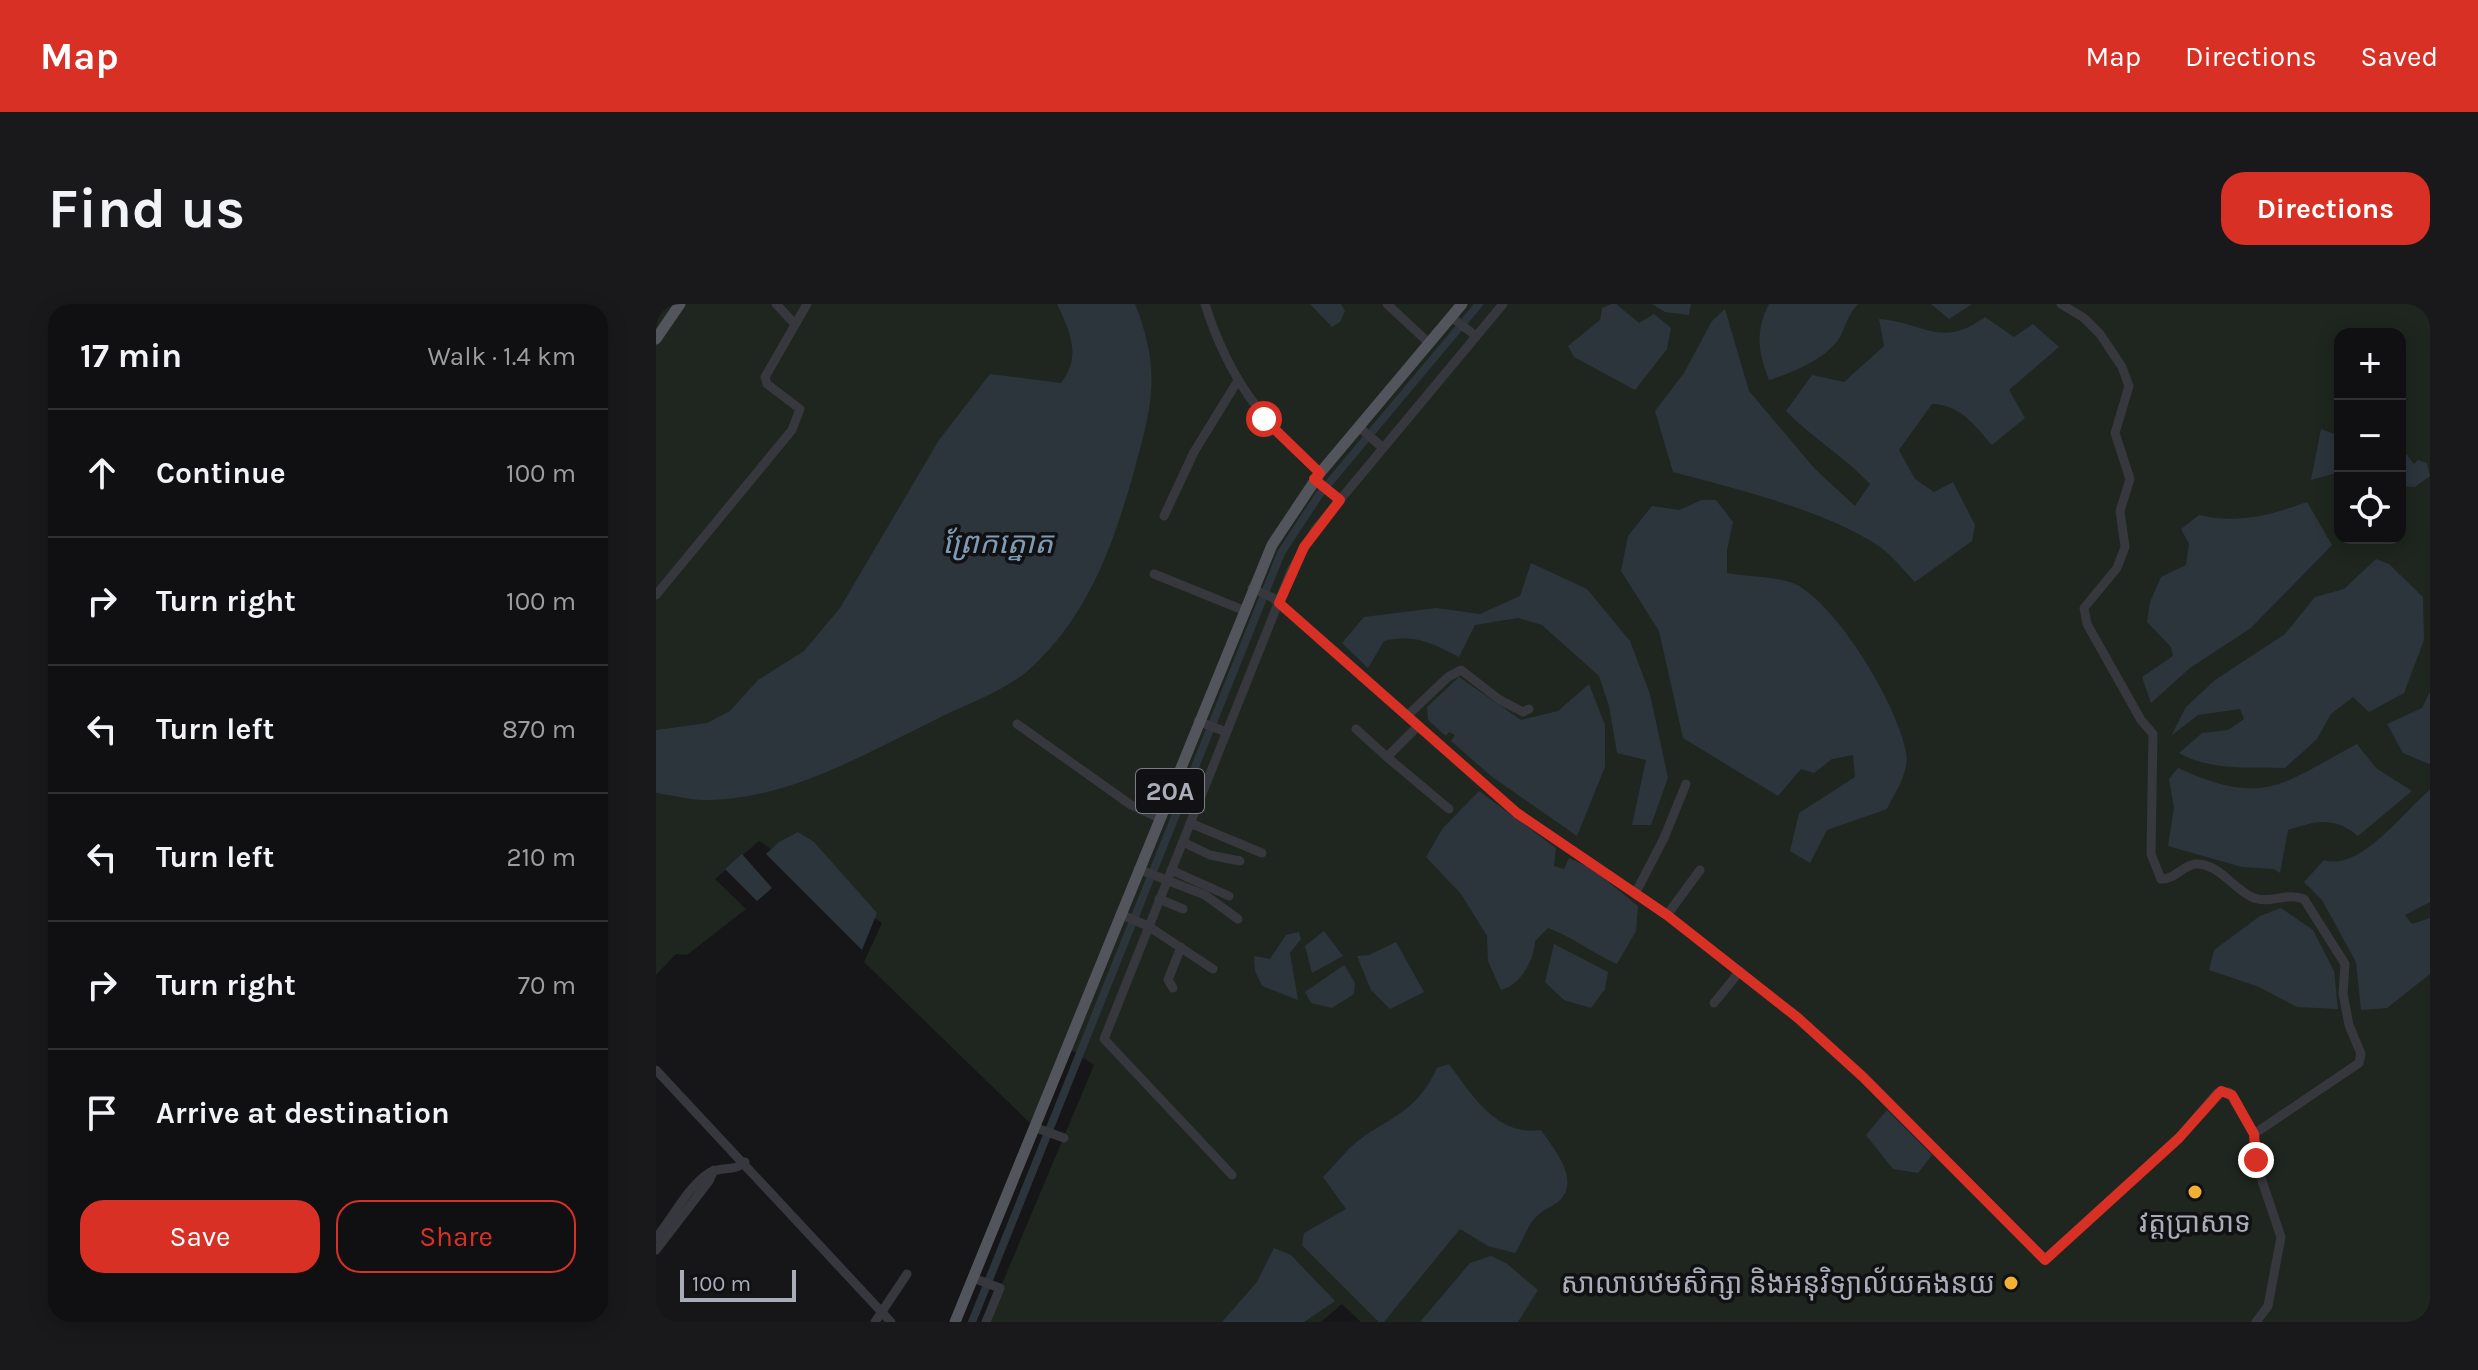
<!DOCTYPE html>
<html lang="en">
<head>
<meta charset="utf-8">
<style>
  :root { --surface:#101012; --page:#19191b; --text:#f1f3f6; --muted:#9c9d9f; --line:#303032; --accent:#d93025 }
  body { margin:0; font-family:Karla,"Noto Sans Khmer",sans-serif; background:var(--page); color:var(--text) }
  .controls { position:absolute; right:24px; top:24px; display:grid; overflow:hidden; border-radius:16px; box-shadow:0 4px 20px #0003 }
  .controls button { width:72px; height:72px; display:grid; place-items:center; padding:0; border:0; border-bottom:2px solid var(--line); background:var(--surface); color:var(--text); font:40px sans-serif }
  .scale { position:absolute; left:24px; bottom:20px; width:116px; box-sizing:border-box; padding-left:8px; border:4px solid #a8adb8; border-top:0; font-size:22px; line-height:28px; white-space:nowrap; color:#a8adb8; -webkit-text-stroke:6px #111113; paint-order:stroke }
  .stop { position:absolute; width:24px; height:24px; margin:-18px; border:6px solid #d93025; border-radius:50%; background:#fff }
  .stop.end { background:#d93025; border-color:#fff; box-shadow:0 2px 8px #0008 }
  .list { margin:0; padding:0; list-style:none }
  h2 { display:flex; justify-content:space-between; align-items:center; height:104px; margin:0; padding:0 32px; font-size:34px }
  h2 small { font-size:26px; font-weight:400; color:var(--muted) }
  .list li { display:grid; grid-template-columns:52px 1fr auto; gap:24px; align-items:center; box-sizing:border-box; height:128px; padding:0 32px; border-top:2px solid var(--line) }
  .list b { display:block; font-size:30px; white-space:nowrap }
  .list em { font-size:26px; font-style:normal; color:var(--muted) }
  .actions { display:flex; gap:16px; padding:24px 32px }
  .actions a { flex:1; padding:18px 0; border:2px solid var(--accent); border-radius:24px; text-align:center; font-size:28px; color:var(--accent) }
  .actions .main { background:var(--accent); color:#fff }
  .icon { flex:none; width:44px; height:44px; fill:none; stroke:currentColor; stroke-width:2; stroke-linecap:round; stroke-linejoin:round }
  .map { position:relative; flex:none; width:1774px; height:1018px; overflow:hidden; border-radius:24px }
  header { display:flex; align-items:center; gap:48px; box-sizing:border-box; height:112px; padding:0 40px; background:var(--accent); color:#fff }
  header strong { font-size:38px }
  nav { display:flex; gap:44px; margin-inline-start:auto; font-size:28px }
  .intro { display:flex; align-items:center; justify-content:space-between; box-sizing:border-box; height:192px; padding:0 48px }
  h1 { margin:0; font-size:56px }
  .button { padding:20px 36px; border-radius:24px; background:var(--accent); color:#fff; font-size:28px; font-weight:700 }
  main { display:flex; gap:48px; padding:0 48px }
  aside { flex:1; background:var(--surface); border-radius:24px; box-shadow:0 4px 20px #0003 }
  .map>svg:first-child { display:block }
  .green { fill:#1e261f; fill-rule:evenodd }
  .water { fill:#2c353c }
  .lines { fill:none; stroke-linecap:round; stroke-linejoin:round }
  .canal { stroke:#2c353c; stroke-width:8 }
  .minor { stroke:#37383d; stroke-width:9 }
  .major { stroke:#53555c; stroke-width:11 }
  .route { stroke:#d93025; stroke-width:10 }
  .poi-dot { fill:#f2b134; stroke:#111113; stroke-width:3 }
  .labels { text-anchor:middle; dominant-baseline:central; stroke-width:7; stroke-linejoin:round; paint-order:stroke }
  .shield { fill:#111113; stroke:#7b7e86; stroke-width:2 }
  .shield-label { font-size:26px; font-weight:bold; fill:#a8adb8 }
  .poi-label { font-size:28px; fill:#a8adb8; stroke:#111113 }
  .water-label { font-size:30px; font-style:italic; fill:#7f9bb3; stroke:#111113 }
</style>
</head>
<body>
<header>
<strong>Map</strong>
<nav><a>Map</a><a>Directions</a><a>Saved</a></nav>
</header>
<div class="intro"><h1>Find us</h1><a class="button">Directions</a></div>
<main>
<aside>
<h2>17 min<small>Walk · 1.4 km</small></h2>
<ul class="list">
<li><svg class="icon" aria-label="ahead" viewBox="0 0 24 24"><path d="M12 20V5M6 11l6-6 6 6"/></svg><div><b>Continue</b></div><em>100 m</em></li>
<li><svg class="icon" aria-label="right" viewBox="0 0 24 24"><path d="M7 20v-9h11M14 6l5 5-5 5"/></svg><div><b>Turn right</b></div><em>100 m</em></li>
<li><svg class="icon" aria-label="left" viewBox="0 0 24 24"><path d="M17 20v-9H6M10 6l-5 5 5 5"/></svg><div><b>Turn left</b></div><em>870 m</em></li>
<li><svg class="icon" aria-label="left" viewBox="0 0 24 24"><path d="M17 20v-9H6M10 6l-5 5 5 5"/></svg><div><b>Turn left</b></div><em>210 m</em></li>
<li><svg class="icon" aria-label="right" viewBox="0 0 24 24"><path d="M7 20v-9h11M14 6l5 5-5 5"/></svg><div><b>Turn right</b></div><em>70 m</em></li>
<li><svg class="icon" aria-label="arrive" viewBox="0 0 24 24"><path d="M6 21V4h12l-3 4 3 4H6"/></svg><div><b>Arrive at destination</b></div></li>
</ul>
<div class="actions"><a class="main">Save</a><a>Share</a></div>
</aside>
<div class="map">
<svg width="1774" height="1018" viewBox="0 0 1774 1018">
  <rect width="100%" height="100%" fill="#161618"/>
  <path class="green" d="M0,0H1774V1018H705L686,1000L665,1018H330L438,761L411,743L378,823L208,658L226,619L103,537L59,575L90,605L31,651L20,650L0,671V489L37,494L0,468ZM1684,30H1744V234H1684Z"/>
  <g class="water">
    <path d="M401,0H479C506,68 496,102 477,171C457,241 432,311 377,362C349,388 314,398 281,415C208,450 133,496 48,496C33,496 16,491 0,489V426L51,419L74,407L102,376L148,347L184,304L283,136L334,70L405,79C426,52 414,28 401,0Z"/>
    <polygon points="654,0 685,0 689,7 684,18 676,23"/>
    <polygon points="955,0 960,0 983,19 998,10 1015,24 1011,45 979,86 918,53 912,42 944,16 946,4"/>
    <polygon points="996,0 1035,0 1033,11 1009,8"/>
    <path d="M1113,0H1202C1192,11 1190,21 1184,33C1172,54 1134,70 1113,76C1102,48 1099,27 1113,0Z"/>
    <polygon points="1275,0 1316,0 1293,15"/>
    <path d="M1069,5L1093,87L1159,165L1199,202L1214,180C1188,152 1156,134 1130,107L1156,71L1188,78L1228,42L1223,15C1270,19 1285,45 1329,13L1358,33L1377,20L1403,43L1353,86L1369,114L1336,141C1319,122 1304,100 1276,100L1243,146L1259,175L1278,188L1297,178L1319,221L1316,237L1259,278C1248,267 1237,252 1224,243C1170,206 1080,185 1017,168L999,107L1028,69L1056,17Z"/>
    <polygon points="1665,125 1684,132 1684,168 1655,176"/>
    <polygon points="1744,142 1758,160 1762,156 1771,159 1774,172 1759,183 1744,182"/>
    <path d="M1046,196H1060L1077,218L1071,246V269C1091,273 1121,272 1139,280C1181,300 1242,402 1250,448C1254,468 1239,488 1231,505L1171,526L1154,559L1134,547L1143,509L1199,473L1197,451L1176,455L1158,469L1145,465L1122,492L1027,434L1003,327L965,267L972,232L996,202L1023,206Z"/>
    <path d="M1651,198L1676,241L1595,324L1534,364L1495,399L1486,373L1517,352L1515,343L1491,318L1494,298L1505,273L1530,261L1533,240L1525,225L1543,211C1582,220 1613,212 1651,198Z"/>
    <path d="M1720,255L1733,260L1767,293L1768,336L1748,389L1713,408L1697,393L1675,410L1661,435L1629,464C1594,463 1554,467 1523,449L1546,429L1572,426L1588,415L1584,405L1542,411L1515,432L1530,403L1559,376L1629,330L1659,293L1688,285Z"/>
    <path d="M875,259L931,285L974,337L994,390L1012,474L995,521H976L990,456L961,449L953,402L943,372L886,321L862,314L819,321L803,353C776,339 758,329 728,337L712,364L686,339L708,313L780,304L824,310L864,292Z"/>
    <polygon points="803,373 865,416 902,407 933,380 949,421 949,463 921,532 835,472 795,437 799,431 793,428 790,432 772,416 771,403"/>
    <polygon points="1774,388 1774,459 1773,460 1747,449 1731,420 1766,404"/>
    <path d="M1701,440L1720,464L1756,487L1702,532C1677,512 1661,517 1632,526L1624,569L1618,565L1586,563L1512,542L1518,504L1513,475L1522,464C1608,503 1624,481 1701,440Z"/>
    <path d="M1774,486V598L1749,611L1756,620L1774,614V670L1731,704L1705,706L1700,658L1666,596L1648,578L1668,556C1704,568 1747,508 1774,486Z"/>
    <path d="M823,487L900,544L898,562L908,565L913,554L935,564L982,602L980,627L961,660C936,649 917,633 892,624L879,637C878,656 865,681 845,686L832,657L831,632L805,590L770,553L787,524Z"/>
    <polygon points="142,528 158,538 221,609 206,646 110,550 123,538"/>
    <polygon points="86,550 116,584 101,597 69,565"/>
    <polygon points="1625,604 1657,626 1678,667 1682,705 1641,703 1603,683 1553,666 1558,646 1604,612"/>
    <polygon points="668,627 687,652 656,669 649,642"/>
    <polygon points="643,628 645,635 634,649 642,696 606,682 599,667 598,652 614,655 630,631"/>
    <polygon points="740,638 768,688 734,705 715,686 701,652 713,651"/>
    <polygon points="898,640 952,668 949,685 935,704 908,696 889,678"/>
    <polygon points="688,661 699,679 698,690 676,704 655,699 649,688"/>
    <path d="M793,760C816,791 841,833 885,826C898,845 926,877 902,898C895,903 887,906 881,912C872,920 866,939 859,949L832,942L804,925L728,1018H723L646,941L648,929L690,905L667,873C679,861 690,846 703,836C739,810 760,808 781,764Z"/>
    <polygon points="1231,806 1276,851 1262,869 1237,865 1210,831"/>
    <polygon points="618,944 635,951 679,997 648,1018 566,1018 601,978"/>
    <polygon points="835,952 850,959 882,986 862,1018 764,1018 814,959"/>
  </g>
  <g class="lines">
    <polyline class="canal" points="316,1018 625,249 663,191 823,0"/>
    <g class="minor">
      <polyline points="120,0 137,18"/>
      <path d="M549,0C573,76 605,115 664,169"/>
      <polyline points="731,0 773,39"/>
      <path d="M1405,0L1428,14L1444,30L1466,63L1473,82L1459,129L1474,175L1464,207L1469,243L1461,264L1428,304L1431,320L1485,416L1497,430L1495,550L1505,575C1520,575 1526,562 1539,560C1562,558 1579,587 1598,594C1615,600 1630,588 1648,595L1689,660L1687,690L1693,721L1705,750L1703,759L1598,830"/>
      <polyline points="795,13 820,32"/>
      <polyline points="703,123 727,144"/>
      <polyline points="658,175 684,196"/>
      <polyline points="508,212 538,148 581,78"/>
      <polyline points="498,270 587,306"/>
      <polyline points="596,284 617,294 683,351 861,509 1011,611 1142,714 1207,773 1389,956 1523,834 1561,789 1573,788 1598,830 1601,862 1625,933 1612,1002 1600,1018"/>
      <polyline points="0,291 136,126 144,105 111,80 109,73 151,0"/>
      <polyline points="752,411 792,373 805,366 844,396 867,408 873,405"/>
      <polyline points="542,417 570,428"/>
      <polyline points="361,420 475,501 503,514"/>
      <polyline points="762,422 731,453 793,505"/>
      <polyline points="700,425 731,453"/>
      <polyline points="518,479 546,490"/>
      <polyline points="534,519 606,549"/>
      <polyline points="527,538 554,551 584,557"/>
      <polyline points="482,565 549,591 582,615"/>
      <polyline points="515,566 573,592"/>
      <polyline points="980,588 1008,534 1030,480"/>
      <polyline points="503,595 527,605"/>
      <polyline points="464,610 492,622 557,665"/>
      <polyline points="1011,611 1044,566"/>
      <polyline points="517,684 512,676 525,643"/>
      <polyline points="1058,699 1084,667"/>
      <polyline points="0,766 235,1018"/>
      <polyline points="378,823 408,834"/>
      <polyline points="576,871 448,735 635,267 659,226 847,0"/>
      <path d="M0,934C16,915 32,882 53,869C65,862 79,868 89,858"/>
      <polyline points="0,946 53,877 58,866"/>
      <polyline points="317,974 344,984 330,1018"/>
      <polyline points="219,1018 251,970"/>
    </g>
    <g class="major">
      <polyline points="0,35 24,0"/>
      <polyline points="299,1018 616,241 664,169 806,0"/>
    </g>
  </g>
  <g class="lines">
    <polyline class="route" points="608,115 664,169 658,175 684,196 648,243 623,299 861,509 1011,611 1142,714 1207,773 1389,956 1523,834 1565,787 1576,791 1598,830 1600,856"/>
  </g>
  <g class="poi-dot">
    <circle cx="1539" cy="888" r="8"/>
    <circle cx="1355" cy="979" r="8"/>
  </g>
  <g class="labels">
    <rect class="shield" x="480" y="465" width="68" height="44" rx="6"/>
    <g class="shield-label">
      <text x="514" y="487">20A</text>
    </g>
    <g class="poi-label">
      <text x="1539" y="918">វត្តប្រាសាទ</text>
      <text x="1339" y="979" text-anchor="end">សាលាបឋមសិក្សា និងអនុវិទ្យាល័យគងនយ</text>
    </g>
    <g class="water-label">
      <text x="342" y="239">ព្រែកត្នោត</text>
    </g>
  </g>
</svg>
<div class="controls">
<button>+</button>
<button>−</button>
<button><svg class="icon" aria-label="locate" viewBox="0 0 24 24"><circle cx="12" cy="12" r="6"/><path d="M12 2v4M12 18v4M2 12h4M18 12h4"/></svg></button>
</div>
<div class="scale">100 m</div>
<div class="stop" style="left:608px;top:115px"></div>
<div class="stop end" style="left:1600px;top:856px"></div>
</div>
</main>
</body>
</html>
